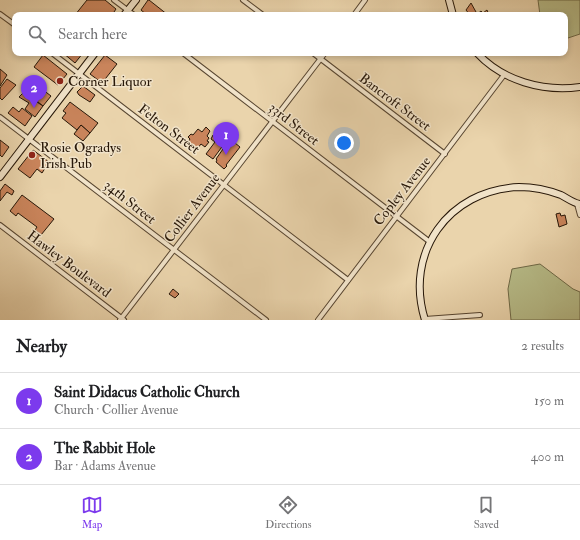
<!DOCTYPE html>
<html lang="en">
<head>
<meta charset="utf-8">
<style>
  :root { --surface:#fff; --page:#f6f6f6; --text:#202124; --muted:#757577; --line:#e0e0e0; --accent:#7c3aed }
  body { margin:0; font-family:"IM FELL Double Pica",serif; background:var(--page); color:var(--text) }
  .you { position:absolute; left:344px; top:143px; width:14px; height:14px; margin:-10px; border:3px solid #fff; border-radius:50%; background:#1a73e8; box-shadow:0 0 0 6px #1a73e833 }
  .badge { display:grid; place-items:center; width:26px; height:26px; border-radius:50%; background:var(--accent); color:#fff; font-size:13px; font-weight:700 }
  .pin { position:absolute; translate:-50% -33px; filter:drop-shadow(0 1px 2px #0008) }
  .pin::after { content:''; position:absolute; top:21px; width:14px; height:12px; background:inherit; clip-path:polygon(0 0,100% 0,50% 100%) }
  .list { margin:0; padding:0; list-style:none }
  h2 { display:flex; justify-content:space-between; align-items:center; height:52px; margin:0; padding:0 16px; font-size:17px }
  h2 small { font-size:13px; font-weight:400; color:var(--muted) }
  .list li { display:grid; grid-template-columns:26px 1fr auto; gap:12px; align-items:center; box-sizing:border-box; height:56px; padding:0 16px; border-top:1px solid var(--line) }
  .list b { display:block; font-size:15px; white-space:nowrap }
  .list p { margin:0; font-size:13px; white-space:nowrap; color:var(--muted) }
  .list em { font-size:13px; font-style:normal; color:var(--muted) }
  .icon { flex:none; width:22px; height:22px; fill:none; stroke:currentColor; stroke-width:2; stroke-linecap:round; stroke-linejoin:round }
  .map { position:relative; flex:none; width:580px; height:320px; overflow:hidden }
  .search { position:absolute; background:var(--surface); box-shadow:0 2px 6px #0003; left:12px; right:12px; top:12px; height:44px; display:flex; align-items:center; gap:10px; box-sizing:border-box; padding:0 14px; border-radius:8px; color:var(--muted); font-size:15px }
  .sheet { height:164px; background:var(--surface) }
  nav { display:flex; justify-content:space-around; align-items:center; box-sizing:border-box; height:56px; border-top:1px solid var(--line); background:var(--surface); font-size:11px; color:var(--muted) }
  nav a { display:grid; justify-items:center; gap:2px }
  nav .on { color:var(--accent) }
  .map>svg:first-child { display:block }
  .green { fill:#b7bc89; stroke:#6f6a48 }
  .building { fill:#c9845b; stroke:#271708 }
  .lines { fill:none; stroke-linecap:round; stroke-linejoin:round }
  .street-casing { stroke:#584631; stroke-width:6 }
  .secondary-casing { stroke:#271708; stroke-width:8 }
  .street { stroke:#f1e3c9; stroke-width:4 }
  .secondary { stroke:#f1e3c9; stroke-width:6 }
  .poi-dot { fill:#8f2418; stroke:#f1e3c9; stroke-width:1.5 }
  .labels { text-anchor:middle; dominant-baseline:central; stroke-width:3; stroke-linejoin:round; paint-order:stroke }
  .poi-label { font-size:14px; fill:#271708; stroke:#f1e3c9; text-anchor:start }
  .street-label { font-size:14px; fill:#271708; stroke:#f1e3c9 }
</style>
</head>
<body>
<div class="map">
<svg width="580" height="320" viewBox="0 0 580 320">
  <rect width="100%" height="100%" fill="#ead4ac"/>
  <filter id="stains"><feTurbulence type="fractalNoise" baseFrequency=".005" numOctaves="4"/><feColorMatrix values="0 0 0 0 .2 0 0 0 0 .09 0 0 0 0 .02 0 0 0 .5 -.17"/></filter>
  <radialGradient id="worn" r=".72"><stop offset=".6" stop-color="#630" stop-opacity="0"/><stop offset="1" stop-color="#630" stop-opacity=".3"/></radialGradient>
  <g class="green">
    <polygon points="538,0 580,0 580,34 565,39 565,15 540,15"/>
    <polygon points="540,264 573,289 580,292 580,320 511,320 508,289 512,269"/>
  </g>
  <g class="building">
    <polygon points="87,0 105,0 116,9 112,15 75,15"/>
    <polygon points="148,0 149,0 168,15 147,15 141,10"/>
    <polygon points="471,3 476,12 473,15 470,15 466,10"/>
    <polygon points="487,10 489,15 476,15 481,11 483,13"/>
    <polygon points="63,53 83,53 75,63"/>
    <polygon points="43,55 67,74 58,85 34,67"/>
    <polygon points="105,55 117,64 102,83 90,74"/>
    <polygon points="0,69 7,75 0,86"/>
    <polygon points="7,79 16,85 2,100 0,98 0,88"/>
    <polygon points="34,83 51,96 43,106 27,93 28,87 30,88"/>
    <polygon points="83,86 95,95 90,102 79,95 77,92"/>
    <polygon points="23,93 43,106 35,117 25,109 29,103 19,97"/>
    <polygon points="70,102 98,123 90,133 81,125 77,130 62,118 66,113 63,111"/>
    <polygon points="13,107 19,112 22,108 32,116 25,126 8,113"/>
    <polygon points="81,125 90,133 83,141 74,134"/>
    <polygon points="206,127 210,131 207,136 209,138 207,141 209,142 205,147 201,144 197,149 188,142 190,139 188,137 191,134 193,135 198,129 202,132"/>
    <polygon points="220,134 227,140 213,159 206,154 215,142 211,139 213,135 219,139"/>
    <polygon points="230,139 240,147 226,165 227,166 224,169 216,162 217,160 216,159"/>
    <polygon points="0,140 9,147 2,157 0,155"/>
    <polygon points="33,150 49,162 42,173 37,169 30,178 18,169"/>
    <polygon points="5,184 14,191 12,195 7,192 0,201 0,191"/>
    <polygon points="22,195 54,219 41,235 35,230 37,227 18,213 16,216 10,211"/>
    <polygon points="560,213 561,216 565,215 567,224 559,227 556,214"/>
    <polygon points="173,289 179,294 175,298 169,294"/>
  </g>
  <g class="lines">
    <g class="street-casing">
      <g id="street">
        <polyline points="114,0 134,15"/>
        <polyline points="243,0 263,15"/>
        <polyline points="0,14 15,25"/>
        <polyline points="354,15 365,0"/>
        <polyline points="52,53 348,280"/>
        <polyline points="183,53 430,242"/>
        <polyline points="313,53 445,154"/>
        <polyline points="0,117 266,320"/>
        <polyline points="577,204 580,215"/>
        <polyline points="0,225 124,320"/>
        <polyline points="425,319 480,315"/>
        <polyline points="120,320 325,53"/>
        <polyline points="318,320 504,75"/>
      </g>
    </g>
    <g class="secondary-casing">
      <g id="secondary">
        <polyline points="449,0 453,15"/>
        <polyline points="124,15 136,0"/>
        <path d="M477,53C503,81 543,92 580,87"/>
        <polyline points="0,177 95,53"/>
        <path d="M425,320C404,253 448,190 519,187C532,187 548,190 561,195C567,198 573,203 580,204"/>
      </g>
    </g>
    <use href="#street" class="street"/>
    <use href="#secondary" class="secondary"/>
  </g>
  <g class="poi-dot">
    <circle cx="60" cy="81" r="4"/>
    <circle cx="32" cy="155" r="4"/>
  </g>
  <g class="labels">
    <g class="poi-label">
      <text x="68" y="81">Corner Liquor</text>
      <text x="40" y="147">Rosie Ogradys<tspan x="40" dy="16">Irish Pub</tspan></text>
    </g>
    <g class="street-label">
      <text transform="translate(395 102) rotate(37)">Bancroft Street</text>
      <text transform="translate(294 124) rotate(38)">33rd Street</text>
      <text transform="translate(169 129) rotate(37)">Felton Street</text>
      <text transform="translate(402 191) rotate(-52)">Copley Avenue</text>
      <text transform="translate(130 202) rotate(38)">34th Street</text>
      <text transform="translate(192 208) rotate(-53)">Collier Avenue</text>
      <text transform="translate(69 264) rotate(37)">Hawley Boulevard</text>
    </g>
  </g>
  <rect width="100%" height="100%" filter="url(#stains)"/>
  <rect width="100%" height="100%" fill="url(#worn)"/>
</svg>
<div class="you"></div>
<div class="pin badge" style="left:226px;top:155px">1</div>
<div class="pin badge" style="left:34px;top:108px">2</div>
<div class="search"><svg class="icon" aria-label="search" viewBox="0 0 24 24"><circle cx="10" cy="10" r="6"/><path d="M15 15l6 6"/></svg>Search here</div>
</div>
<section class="sheet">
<h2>Nearby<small>2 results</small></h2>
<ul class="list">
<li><span class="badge">1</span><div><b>Saint Didacus Catholic Church</b><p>Church · Collier Avenue</p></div><em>150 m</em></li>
<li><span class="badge">2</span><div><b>The Rabbit Hole</b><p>Bar · Adams Avenue</p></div><em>400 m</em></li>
</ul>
</section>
<nav>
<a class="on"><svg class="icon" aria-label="map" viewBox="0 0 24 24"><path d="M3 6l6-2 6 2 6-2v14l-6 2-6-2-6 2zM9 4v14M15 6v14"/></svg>Map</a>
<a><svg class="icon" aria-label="directions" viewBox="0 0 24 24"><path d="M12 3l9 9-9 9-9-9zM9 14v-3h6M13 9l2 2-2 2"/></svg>Directions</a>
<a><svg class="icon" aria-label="saved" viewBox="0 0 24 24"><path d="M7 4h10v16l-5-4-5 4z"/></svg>Saved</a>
</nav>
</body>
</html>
